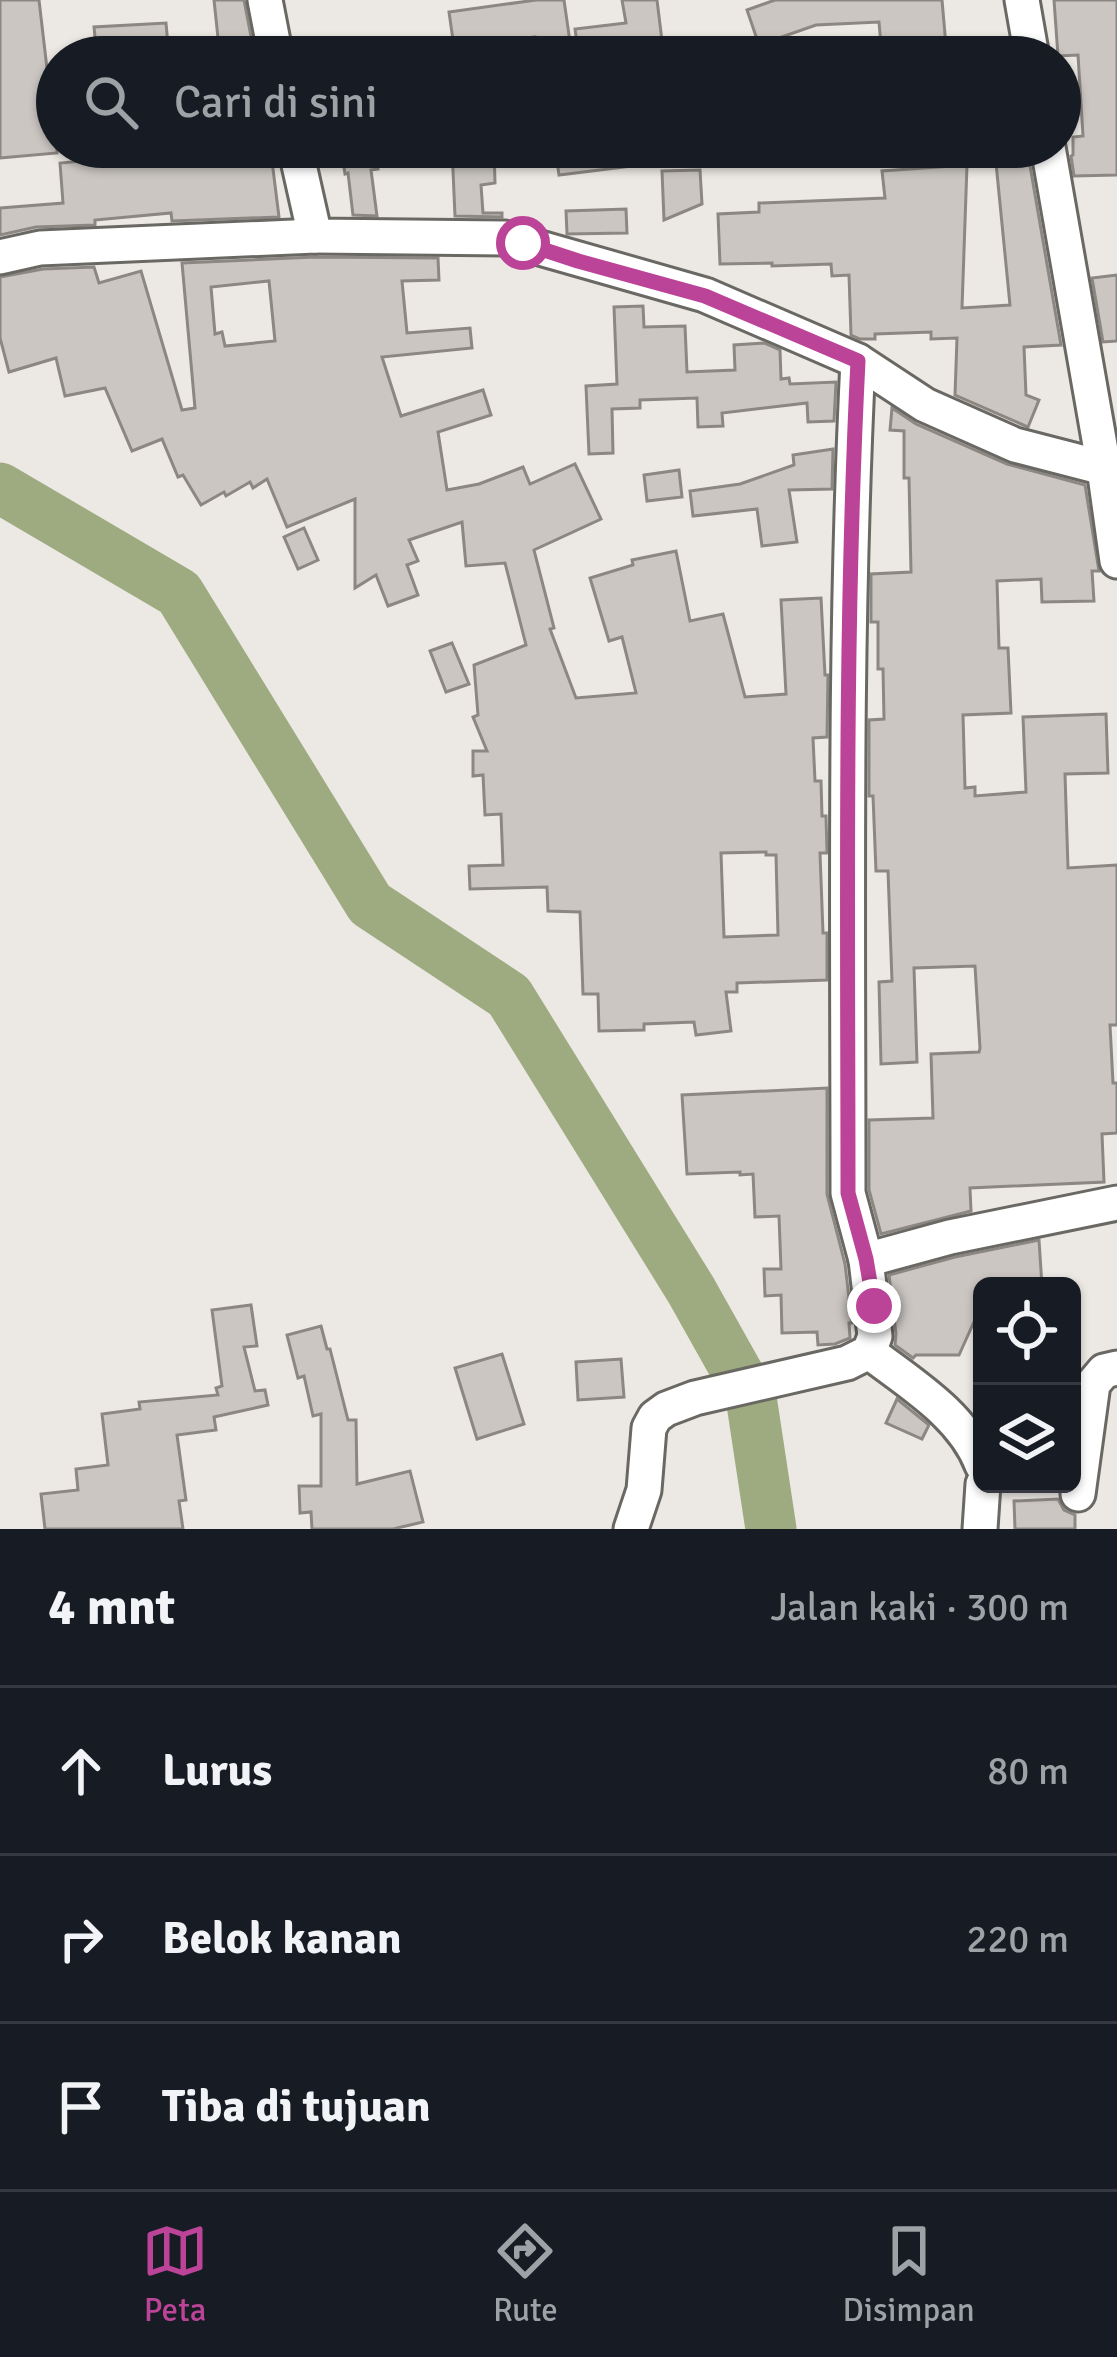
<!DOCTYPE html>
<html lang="id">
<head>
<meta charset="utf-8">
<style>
  :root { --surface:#171b24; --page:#242831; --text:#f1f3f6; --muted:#9ea1a6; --line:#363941; --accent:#bc4498 }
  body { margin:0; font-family:Signika,sans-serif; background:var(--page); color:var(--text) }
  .controls { position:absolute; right:36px; bottom:36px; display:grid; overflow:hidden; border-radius:18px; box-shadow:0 3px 9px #0004 }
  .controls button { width:108px; height:108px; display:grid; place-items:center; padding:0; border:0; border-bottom:3px solid var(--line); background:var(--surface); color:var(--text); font:60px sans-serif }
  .stop { position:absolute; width:36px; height:36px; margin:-27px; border:9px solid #bc4498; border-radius:50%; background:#fff }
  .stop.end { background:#bc4498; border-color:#fff; box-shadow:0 3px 12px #0008 }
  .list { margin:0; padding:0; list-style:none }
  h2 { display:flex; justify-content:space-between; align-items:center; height:156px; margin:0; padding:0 48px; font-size:51px }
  h2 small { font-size:39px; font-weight:400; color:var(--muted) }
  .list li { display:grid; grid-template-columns:78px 1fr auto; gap:36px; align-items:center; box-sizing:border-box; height:168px; padding:0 48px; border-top:3px solid var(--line) }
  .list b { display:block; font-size:45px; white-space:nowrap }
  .list em { font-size:39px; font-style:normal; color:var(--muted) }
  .icon { flex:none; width:66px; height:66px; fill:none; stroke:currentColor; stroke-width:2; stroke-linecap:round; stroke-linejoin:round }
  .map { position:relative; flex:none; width:1117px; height:1529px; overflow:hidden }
  .search { position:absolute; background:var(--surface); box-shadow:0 3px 9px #0004; left:36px; right:36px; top:36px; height:132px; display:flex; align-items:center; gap:30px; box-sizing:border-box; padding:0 42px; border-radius:66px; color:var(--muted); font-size:45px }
  .sheet { height:660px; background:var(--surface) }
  nav { display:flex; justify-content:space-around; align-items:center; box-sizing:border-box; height:168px; border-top:3px solid var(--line); background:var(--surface); font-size:33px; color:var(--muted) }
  nav a { display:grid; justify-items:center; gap:6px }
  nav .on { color:var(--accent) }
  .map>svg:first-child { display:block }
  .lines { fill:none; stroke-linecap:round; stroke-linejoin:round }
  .river { stroke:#9eab81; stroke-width:51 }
  .building { fill:#cbc6c2; stroke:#8c8783; stroke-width:3; fill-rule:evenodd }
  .street-casing { stroke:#6a6863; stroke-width:39 }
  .street { stroke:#fff; stroke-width:33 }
  .route { stroke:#bc4498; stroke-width:15 }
</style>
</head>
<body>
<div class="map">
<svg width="1117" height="1529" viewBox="0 0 1117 1529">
  <rect width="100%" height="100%" fill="#ece9e4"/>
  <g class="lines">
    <polyline class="river" points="0,488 179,593 370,904 509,996 691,1290 751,1397 771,1529"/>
  </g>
  <g class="building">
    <polygon points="0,0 39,0 53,120 57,119 57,153 0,158"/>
    <polygon points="214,0 244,0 255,57 220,57"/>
    <polygon points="536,0 564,0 571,49 537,54 535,37 454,47 449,12"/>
    <polygon points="622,0 657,0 664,57 579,57 575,29 626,23"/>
    <polygon points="775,0 942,0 947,57 882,57 879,22 816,25 759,45 747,10"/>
    <polygon points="1054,0 1117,0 1117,175 1074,176 1071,156 1073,155 1073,137 1083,136 1078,55 1058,56"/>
    <polygon points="166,23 169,57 97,57 94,27"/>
    <polygon points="134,147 192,147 194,162 271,153 279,217 172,221 171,213 95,220 95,225 36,227 0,235 0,208 63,203 60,163 116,158 115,149"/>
    <polygon points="341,147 375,147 378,169 371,170 377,216 353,215 348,173 345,174"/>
    <polygon points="494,147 495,183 481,185 483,213 502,213 502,217 455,216 452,148"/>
    <polygon points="555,147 664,147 665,162 559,175"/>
    <polygon points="1029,160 1061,345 1024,347 1026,395 1039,400 1028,427 955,395 957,338 931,339 931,332 875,334 875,339 860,339 851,335 849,275 832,276 831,264 772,266 772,263 720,264 718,214 759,212 759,203 885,198 882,171 967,165 962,308 1010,305 996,163"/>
    <polygon points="700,170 702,204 664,220 662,171"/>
    <polygon points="626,209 627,233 567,234 566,211"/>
    <path d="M315,257L438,258L439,280L402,281L407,333L470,328L472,348L382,357L401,416L483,390L491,415L438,432L447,490L479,484L523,467L530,484L575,464L601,519L534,550L554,628L550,629L576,698L636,693L622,637L609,641L590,578L633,565L632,560L676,551L690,621L723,614L745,697L786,694L781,600L821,598L825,675H828L827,737L813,738L815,781H821L822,816H826L827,853H820L823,933H827V980L737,983V992H726L731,1031L696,1035L694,1022L644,1024V1030L599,1031L598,994H583L580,912L548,911L547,887L470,889L469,866L503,865L501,814L485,815L483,775L473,776V751H487L473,717L478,715L474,665L526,645L505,563L466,566L462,522L409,540L418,561L407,565L418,595L388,606L376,575L355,588V499L287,527L267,479L253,488L250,482L226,496L224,492L201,505L183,475L178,477L162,439L132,451L105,388L65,396L56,358L9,372L0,338V277L43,269L94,267L99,283L141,271L182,410L195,408L182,263ZM269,281L275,341L225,346L222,332L215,334L211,287ZM766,852V855H776L778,935L724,937L721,853Z"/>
    <polygon points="1117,275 1117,341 1103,342 1092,278"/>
    <polygon points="643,306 644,327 685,326 687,372 735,370 734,345 764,343 780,350 781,379 789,378 790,384 836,382 834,421 808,422 807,403 722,413 723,426 698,427 697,398 640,400 640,408 612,409 613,453 589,454 586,386 617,384 614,307"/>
    <polygon points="892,408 916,424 1007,464 1085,485 1099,571 1092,571 1094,601 1042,602 1041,579 997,581 999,648 1008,648 1011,713 963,715 965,788 975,787 975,796 1026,792 1023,717 1106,714 1108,773 1065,774 1068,868 1117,865 1117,1025 1110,1025 1113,1083 1117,1083 1117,1133 1102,1134 1104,1182 970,1188 971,1211 881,1234 869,1190 869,1120 933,1118 931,1054 979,1052 980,1048 975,966 914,968 917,1062 881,1064 879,982 892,981 888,871 876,871 873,796 869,796 869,720 884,719 883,669 878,669 878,622 871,622 871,574 911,572 909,478 904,478 904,431 890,430"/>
    <polygon points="833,449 832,489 789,490 797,542 762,546 757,509 693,516 690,491 740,484 794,465 793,455"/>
    <polygon points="679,470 682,497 647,501 644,475"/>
    <polygon points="304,528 318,560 298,569 284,537"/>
    <polygon points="452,643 469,684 446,692 430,651"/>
    <polygon points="827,1088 827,1194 845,1264 852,1323 849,1323 850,1338 835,1344 818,1345 817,1332 782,1333 781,1295 765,1296 764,1269 781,1269 779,1216 755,1217 753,1174 740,1175 740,1172 687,1174 682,1095"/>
    <polygon points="1039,1240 1042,1286 982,1286 982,1304 959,1355 916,1355 913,1358 895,1345 896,1334 889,1275 955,1257"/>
    <polygon points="251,1305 257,1346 244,1347 255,1391 265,1390 268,1405 214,1417 216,1430 177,1435 186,1500 179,1501 183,1529 45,1529 41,1494 78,1490 76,1469 108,1465 102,1414 140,1409 139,1402 218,1395 216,1388 222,1386 212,1310"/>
    <polygon points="321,1326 327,1349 330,1349 348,1420 356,1420 357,1484 410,1471 423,1522 393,1529 312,1529 311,1512 300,1513 299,1486 321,1486 321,1414 313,1416 304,1376 298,1378 287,1335"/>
    <polygon points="502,1354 524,1424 477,1439 455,1368"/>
    <polygon points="621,1359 624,1397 578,1400 576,1362"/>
    <polygon points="897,1399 929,1425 922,1439 886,1423"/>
    <polygon points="1058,1499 1064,1510 1075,1515 1075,1529 1015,1529 1014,1501"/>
  </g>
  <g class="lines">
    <g class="street-casing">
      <g id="street">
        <polyline points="265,0 276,57"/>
        <polyline points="1022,0 1032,57"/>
        <polyline points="295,147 315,236 505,238 705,295 858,361 925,405 1015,445 1104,468"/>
        <polyline points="1048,147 1104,468 1117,561"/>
        <polyline points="0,257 40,248 315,236"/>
        <path d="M858,361C844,638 848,915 848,1193L866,1260"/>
        <path d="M869,1352C911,1384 963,1415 982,1465"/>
        <polyline points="1078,1494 1093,1384 1104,1371 1117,1368"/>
        <polyline points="631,1529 644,1490 649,1428 655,1417 666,1409 695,1398 847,1363 869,1352 875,1336 866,1260 950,1237 1117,1203"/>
        <polyline points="980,1529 983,1484"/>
      </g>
    </g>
    <use href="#street" class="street"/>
  </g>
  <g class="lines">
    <path class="route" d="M523,243L578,261L705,296L858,361C844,638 848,915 848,1193L866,1259L874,1306"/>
  </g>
</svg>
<div class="controls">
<button><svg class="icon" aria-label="locate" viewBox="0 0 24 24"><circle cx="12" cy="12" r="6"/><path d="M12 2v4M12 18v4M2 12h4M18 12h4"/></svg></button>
<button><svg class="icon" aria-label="layers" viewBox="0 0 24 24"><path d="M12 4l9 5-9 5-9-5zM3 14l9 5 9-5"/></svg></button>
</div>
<div class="stop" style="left:523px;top:243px"></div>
<div class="stop end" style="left:874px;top:1306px"></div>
<div class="search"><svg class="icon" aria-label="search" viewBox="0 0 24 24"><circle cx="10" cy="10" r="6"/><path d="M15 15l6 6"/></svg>Cari di sini</div>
</div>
<section class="sheet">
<h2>4 mnt<small>Jalan kaki · 300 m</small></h2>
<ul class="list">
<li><svg class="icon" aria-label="ahead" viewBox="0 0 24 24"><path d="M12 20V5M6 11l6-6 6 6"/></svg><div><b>Lurus</b></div><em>80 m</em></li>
<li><svg class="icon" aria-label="right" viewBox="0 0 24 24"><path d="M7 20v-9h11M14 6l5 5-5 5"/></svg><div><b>Belok kanan</b></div><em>220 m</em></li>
<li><svg class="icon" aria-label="arrive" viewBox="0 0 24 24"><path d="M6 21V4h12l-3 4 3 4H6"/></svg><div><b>Tiba di tujuan</b></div></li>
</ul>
</section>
<nav>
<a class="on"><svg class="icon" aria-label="map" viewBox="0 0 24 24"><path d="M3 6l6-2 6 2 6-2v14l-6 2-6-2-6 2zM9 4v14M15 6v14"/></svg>Peta</a>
<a><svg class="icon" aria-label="directions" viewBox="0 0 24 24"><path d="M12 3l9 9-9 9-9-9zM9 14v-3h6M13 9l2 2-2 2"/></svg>Rute</a>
<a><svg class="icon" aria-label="saved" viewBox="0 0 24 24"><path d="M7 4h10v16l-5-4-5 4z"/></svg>Disimpan</a>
</nav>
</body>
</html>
